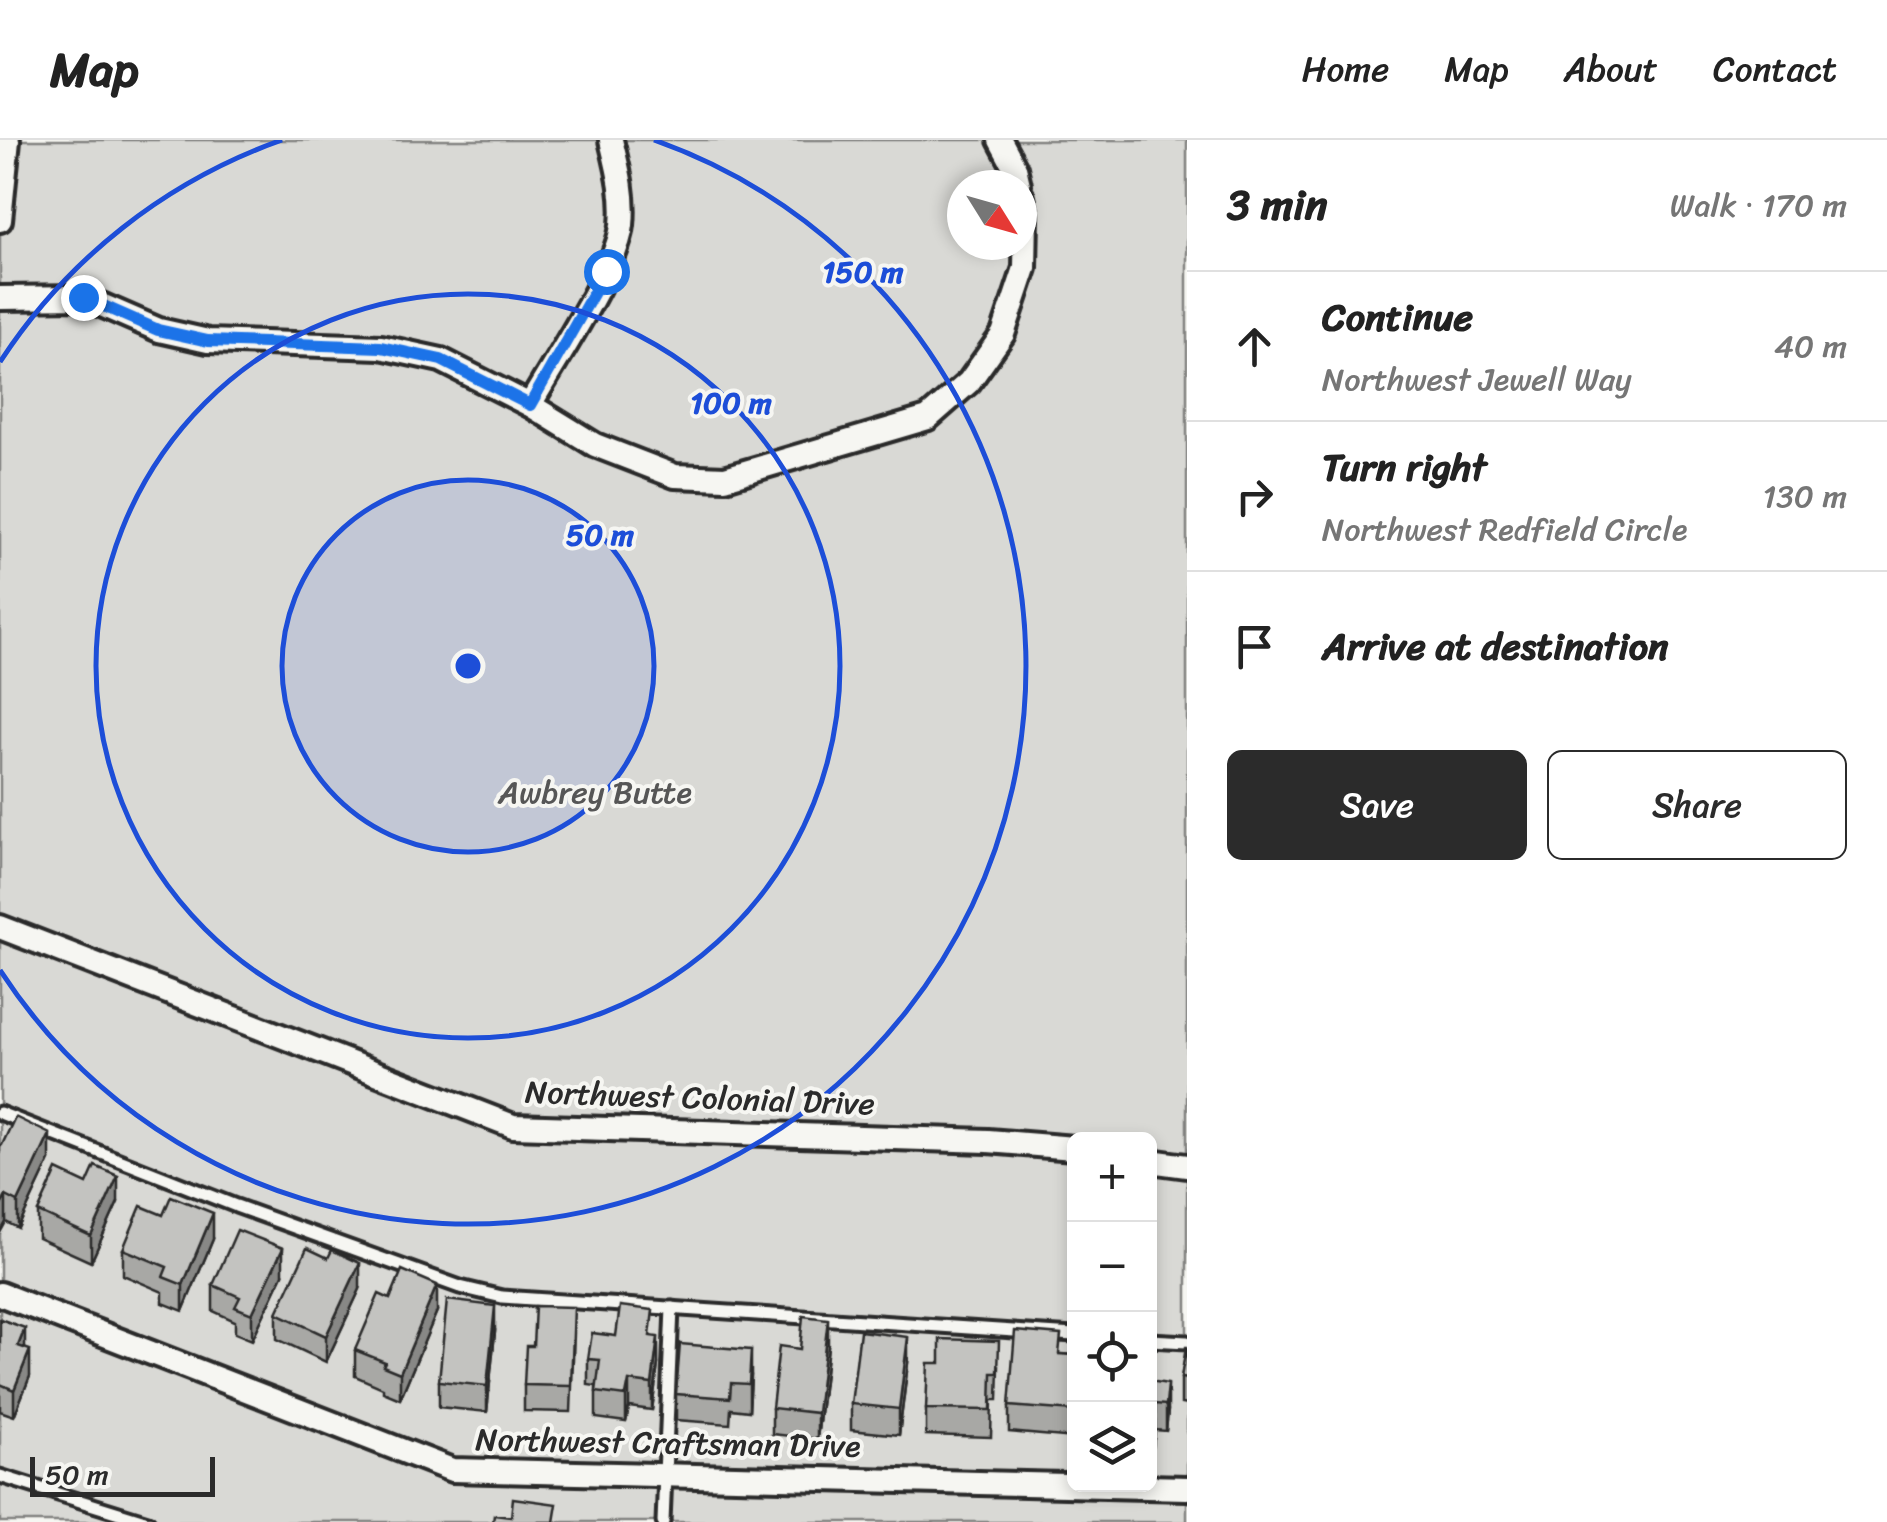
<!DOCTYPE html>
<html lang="en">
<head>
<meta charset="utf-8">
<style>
  :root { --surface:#fff; --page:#f6f6f6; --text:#222; --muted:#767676; --line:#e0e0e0; --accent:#2b2b2b }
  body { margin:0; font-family:Sriracha,sans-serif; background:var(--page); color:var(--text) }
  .controls { position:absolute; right:30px; bottom:30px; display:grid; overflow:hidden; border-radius:15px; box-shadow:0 5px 15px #0003 }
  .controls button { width:90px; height:90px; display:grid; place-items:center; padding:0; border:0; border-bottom:2px solid var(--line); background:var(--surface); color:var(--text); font:50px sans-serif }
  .compass { position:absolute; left:947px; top:30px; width:90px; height:90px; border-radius:50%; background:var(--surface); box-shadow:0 5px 15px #0003; rotate:127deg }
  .scale { position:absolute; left:30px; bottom:25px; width:185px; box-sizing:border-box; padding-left:10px; border:5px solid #2b2b2b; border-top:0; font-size:28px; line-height:35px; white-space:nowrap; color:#2b2b2b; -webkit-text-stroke:8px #f6f6f2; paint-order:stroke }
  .stop { position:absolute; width:30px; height:30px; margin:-22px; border:8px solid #1a73e8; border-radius:50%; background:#fff }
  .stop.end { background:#1a73e8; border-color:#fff; box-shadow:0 2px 10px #0008 }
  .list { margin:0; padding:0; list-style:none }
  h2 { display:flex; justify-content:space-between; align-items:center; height:130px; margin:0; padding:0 40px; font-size:42px }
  h2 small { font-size:32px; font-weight:400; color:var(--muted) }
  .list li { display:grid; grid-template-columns:65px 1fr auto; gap:30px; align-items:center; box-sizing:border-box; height:150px; padding:0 40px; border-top:2px solid var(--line) }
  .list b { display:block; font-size:38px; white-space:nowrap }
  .list p { margin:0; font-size:32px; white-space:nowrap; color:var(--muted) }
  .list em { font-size:32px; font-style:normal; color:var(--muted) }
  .actions { display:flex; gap:20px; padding:30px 40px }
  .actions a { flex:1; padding:22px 0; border:2px solid var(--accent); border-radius:15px; text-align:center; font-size:35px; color:var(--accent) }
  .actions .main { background:var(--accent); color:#fff }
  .icon { flex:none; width:55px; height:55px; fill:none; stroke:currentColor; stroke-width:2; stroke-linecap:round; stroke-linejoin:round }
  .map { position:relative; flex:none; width:1187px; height:1382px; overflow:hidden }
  header { display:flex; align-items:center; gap:60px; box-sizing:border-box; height:140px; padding:0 50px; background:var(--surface); border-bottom:2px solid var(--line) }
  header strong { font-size:48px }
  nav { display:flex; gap:55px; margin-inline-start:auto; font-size:35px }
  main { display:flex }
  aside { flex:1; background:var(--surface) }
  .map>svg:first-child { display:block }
  .green { fill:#d9d9d5; stroke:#828280; stroke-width:2.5; fill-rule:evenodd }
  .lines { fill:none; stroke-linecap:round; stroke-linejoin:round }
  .service-casing { stroke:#2b2b2b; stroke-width:19 }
  .minor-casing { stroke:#2b2b2b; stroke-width:30 }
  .service { stroke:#f6f6f2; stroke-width:11 }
  .minor { stroke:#f6f6f2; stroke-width:22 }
  .wall { fill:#a8a8a5; stroke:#2b2b2b; stroke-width:2.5 }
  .shaded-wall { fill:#888886; stroke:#2b2b2b; stroke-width:2.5 }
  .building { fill:#c3c3c0; stroke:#2b2b2b; stroke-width:2.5 }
  .route { stroke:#1a73e8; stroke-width:12 }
  .ring { fill:none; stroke:#1d4ed8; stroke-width:5 }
  .labels { text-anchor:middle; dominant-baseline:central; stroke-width:8; stroke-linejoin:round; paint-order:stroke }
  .park-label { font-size:32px; fill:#565656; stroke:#f6f6f2 }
  .street-label { font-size:32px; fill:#2b2b2b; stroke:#f6f6f2 }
  .centre { fill:#1d4ed8; stroke:#f6f6f2; stroke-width:5 }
  .ring-label { font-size:30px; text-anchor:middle; font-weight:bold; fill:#1d4ed8; stroke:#f6f6f2; stroke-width:8; stroke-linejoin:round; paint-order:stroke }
</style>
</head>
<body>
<header>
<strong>Map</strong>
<nav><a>Home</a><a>Map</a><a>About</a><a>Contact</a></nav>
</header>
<main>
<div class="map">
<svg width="1187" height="1382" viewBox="0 0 1187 1382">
  <rect width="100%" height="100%" fill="#f6f6f2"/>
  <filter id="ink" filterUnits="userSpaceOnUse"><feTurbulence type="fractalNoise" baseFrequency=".01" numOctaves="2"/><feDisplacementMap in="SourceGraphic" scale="20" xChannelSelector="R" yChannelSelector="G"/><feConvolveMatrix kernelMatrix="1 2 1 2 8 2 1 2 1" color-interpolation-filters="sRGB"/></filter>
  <g filter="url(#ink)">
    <path class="green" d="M0,0H1187V1382H0ZM962,45H1022V105H962ZM1074,999H1150V1344H1074Z"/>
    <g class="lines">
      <g class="service-casing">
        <g id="service">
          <polyline points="0,973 236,1066 460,1147 502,1157 1074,1195"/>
          <polyline points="1150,1200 1187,1202"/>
          <polyline points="0,1336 148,1382"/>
          <polyline points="663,1382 672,1168"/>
        </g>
      </g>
      <g class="minor-casing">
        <g id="minor">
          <polyline points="1000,0 1015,28 1019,45"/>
          <polyline points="0,80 8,0"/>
          <polyline points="0,158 83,157 159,190 208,201 381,207 441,220 530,265 595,305 675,336 725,338 928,278 969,242 1003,194 1025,128 1026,76 1022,57"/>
          <path d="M530,265C553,224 618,127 622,85C625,55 618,29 611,0"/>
          <polyline points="0,787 513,986 988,1001 1074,1008"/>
          <polyline points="1150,1021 1187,1026"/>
          <polyline points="0,1154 452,1330 1187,1348"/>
        </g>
      </g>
      <use href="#service" class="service"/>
      <use href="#minor" class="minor"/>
    </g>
    <g class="wall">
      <polygon points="0,1005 50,1020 18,1088 6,1082"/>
      <polygon points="87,1044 118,1062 91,1122 38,1098 38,1072"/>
      <polygon points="213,1099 183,1171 163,1163 163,1152 123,1135 123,1109"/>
      <polygon points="283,1134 252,1200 235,1193 235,1181 213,1171 213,1145"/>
      <polygon points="360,1149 326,1222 277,1199 277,1173"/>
      <polygon points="390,1159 437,1171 400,1259 383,1252 383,1248 355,1236 355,1210"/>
      <polygon points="0,1179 25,1208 30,1236 14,1276 0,1271"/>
      <polygon points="495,1192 487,1272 439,1267 439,1241"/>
      <polygon points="574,1193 571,1272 524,1271 524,1245 533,1206"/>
      <polygon points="616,1196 653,1197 658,1224 652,1270 629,1267 626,1282 596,1278 596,1246 588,1245 588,1219"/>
      <polygon points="828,1206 817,1299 772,1294 772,1268 800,1209"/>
      <polygon points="1187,1207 1187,1265 1181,1264 1181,1238"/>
      <polygon points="1061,1214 1074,1215 1074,1298 1009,1292 1009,1266"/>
      <polygon points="908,1223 899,1295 851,1290 851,1264"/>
      <polygon points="999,1227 998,1260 992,1260 991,1297 926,1295 926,1269"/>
      <polygon points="751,1236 749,1271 731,1269 730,1284 676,1280 676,1254"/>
      <polygon points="1150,1241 1168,1270 1166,1291 1155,1290 1152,1315 1150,1315"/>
    </g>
    <g class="shaded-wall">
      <polygon points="50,994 50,1020 18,1088 18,1062"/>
      <polygon points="118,1036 118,1062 91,1122 91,1096"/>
      <polygon points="6,1056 6,1082 0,1093 0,1067"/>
      <polygon points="213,1073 213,1099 183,1171 183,1145"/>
      <polygon points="283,1108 283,1134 252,1200 252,1174"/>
      <polygon points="360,1123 360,1149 326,1222 326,1196"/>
      <polygon points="437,1145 437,1171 400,1259 400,1233"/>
      <polygon points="495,1166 495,1192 487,1272 487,1246"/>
      <polygon points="828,1179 828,1206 817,1299 817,1273"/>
      <polygon points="25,1188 25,1214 18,1206"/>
      <polygon points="658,1197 658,1224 652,1270 652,1244"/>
      <polygon points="908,1197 908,1223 899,1295 899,1269"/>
      <polygon points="30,1210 30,1236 14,1276 14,1250"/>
      <polygon points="751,1210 751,1236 749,1271 749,1244"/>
      <polygon points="629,1241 629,1267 626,1282 626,1256"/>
      <polygon points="1168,1244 1168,1270 1166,1291 1166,1265"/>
      <polygon points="1155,1264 1155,1290 1152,1315 1152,1289"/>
    </g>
    <g class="building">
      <polygon points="15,977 50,994 18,1062 6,1056 0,1067 0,1005 2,1005"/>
      <polygon points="95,1026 118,1036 91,1096 38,1072 57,1030 87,1044"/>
      <polygon points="171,1056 213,1073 183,1145 163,1137 167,1127 123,1109 141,1066 163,1075"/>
      <polygon points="237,1090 283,1108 252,1174 235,1167 240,1157 213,1145"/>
      <polygon points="307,1108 328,1118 332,1110 360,1123 326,1196 277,1173"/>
      <polygon points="402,1130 437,1145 400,1233 383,1226 385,1222 355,1210 379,1154 390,1159"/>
      <polygon points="447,1160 495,1166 487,1246 439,1241"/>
      <polygon points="535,1166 574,1167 571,1246 524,1245 526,1206 533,1206"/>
      <polygon points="620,1166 653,1170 650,1196 658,1197 652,1244 629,1241 626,1256 596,1252 600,1220 588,1219 592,1193 616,1196"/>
      <polygon points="803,1176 828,1179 817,1273 772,1268 779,1206 800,1209"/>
      <polygon points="0,1179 25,1188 18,1206 30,1210 14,1250 0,1244"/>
      <polygon points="860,1191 908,1197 899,1269 851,1264"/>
      <polygon points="1015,1191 1061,1195 1059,1214 1074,1215 1074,1271 1009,1266"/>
      <polygon points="940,1199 999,1201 998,1233 992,1233 991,1270 926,1269 928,1223 940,1223"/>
      <polygon points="680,1204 751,1210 749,1244 731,1243 730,1258 676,1254"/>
      <polygon points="1186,1207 1187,1207 1187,1239 1181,1238"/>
      <polygon points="1150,1241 1168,1244 1166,1265 1155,1264 1152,1289 1150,1289"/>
      <polygon points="513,1358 557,1364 554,1382 493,1382 494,1375 511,1377"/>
    </g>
  </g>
  <g class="lines" filter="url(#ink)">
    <polyline class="route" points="83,157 158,190 208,201 381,207 441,220 530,265 606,131"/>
  </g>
  <circle cx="468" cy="526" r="186" fill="#1d4ed8" fill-opacity=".12"/>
  <g class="ring">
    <circle cx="468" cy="526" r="186"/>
    <circle cx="468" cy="526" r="372"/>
    <path d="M0 222A558 558 0 0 1 282 0M654 0A558 558 0 1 1 0 830"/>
  </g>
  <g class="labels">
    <g class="park-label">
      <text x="595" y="652">Awbrey Butte</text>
    </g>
    <g class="street-label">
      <text transform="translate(700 958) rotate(2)">Northwest Colonial Drive</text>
      <text transform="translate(668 1303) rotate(1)">Northwest Craftsman Drive</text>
    </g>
  </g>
  <circle cx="468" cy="526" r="15" class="centre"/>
  <g class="ring-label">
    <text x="863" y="142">150 m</text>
    <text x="731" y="273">100 m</text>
    <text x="600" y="405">50 m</text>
  </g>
</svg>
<div class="controls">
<button>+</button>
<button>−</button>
<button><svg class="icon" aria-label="locate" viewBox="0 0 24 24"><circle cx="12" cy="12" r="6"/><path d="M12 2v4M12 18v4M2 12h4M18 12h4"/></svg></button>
<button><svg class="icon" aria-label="layers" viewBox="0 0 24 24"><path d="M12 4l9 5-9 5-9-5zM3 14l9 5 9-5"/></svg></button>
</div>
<svg class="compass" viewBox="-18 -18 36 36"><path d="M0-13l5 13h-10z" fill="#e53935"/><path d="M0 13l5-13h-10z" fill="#767676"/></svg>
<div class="scale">50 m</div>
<div class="stop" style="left:606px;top:131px"></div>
<div class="stop end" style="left:83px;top:157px"></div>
</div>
<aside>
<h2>3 min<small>Walk · 170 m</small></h2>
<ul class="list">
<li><svg class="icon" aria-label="ahead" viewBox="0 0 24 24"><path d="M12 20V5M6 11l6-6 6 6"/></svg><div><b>Continue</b><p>Northwest Jewell Way</p></div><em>40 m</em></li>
<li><svg class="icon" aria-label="right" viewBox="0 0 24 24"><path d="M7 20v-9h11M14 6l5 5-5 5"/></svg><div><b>Turn right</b><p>Northwest Redfield Circle</p></div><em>130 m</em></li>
<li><svg class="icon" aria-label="arrive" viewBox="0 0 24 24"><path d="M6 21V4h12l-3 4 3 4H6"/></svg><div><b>Arrive at destination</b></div></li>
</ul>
<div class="actions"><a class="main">Save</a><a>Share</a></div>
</aside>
</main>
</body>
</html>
